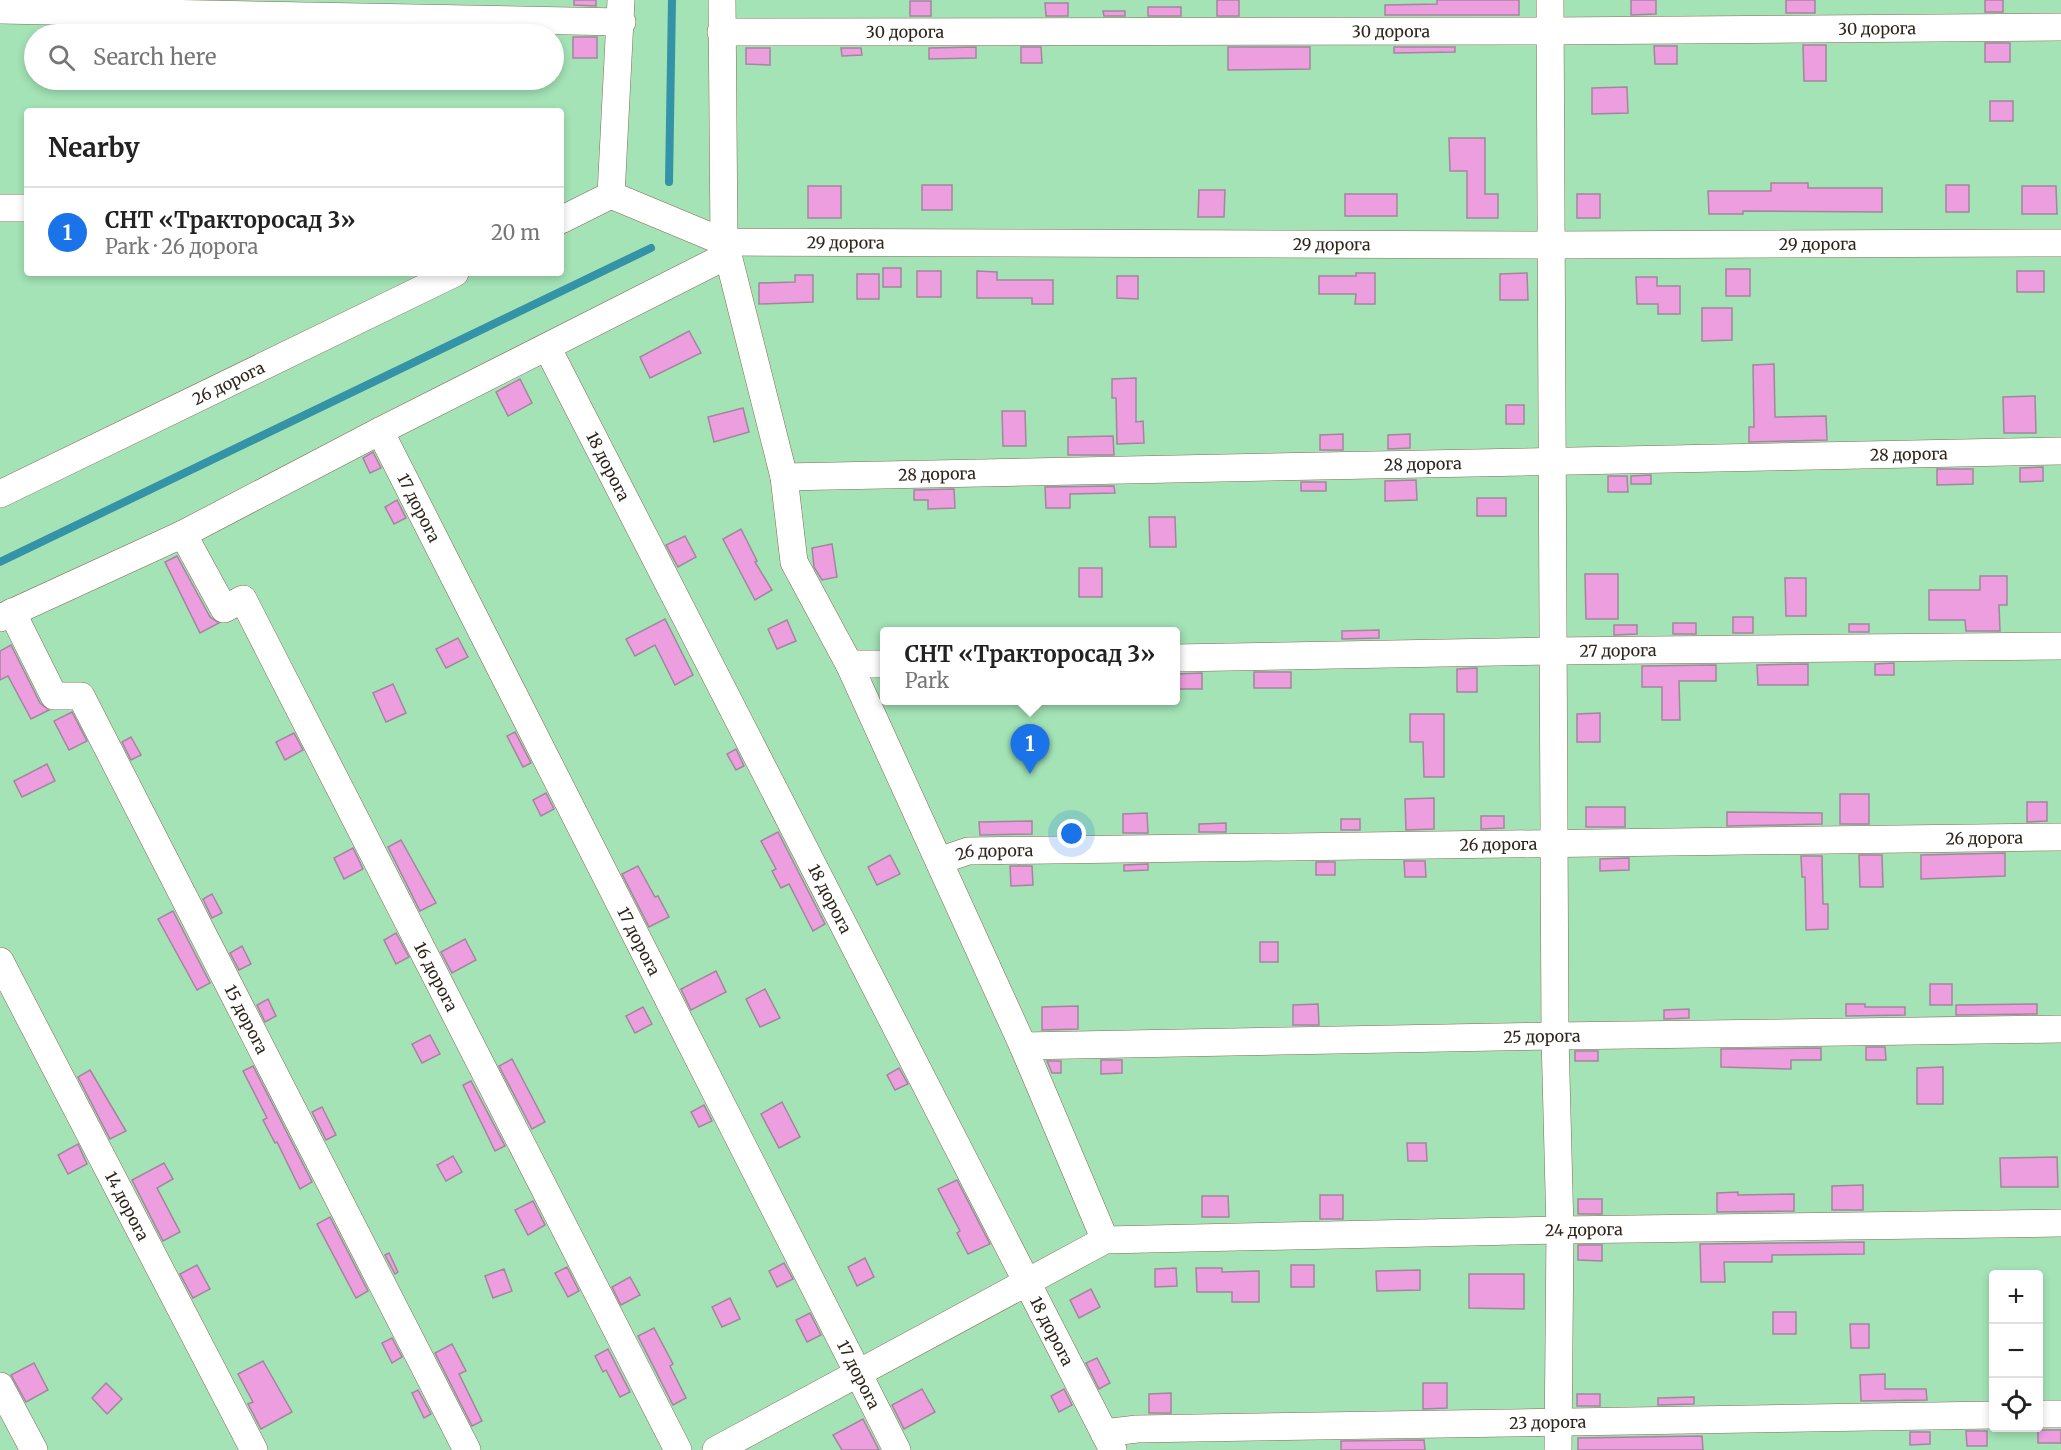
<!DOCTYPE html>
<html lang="en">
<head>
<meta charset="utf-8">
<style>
  :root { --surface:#fff; --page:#f6f6f6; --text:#222; --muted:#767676; --line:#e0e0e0; --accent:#1a73e8 }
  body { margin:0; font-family:Merriweather,serif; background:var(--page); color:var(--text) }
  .controls { position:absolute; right:18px; bottom:18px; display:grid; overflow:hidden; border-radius:6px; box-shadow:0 3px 9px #0003 }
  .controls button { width:54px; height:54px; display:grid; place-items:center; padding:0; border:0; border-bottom:2px solid var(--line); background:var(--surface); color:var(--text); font:30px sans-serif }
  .you { position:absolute; left:1072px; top:834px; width:21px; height:21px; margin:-15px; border:4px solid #fff; border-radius:50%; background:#1a73e8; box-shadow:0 0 0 9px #1a73e833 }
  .badge { display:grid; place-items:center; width:39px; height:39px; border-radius:50%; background:var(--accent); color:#fff; font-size:20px; font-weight:700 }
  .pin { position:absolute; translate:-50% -50px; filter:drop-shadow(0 2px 3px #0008) }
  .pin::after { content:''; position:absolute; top:32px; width:21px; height:18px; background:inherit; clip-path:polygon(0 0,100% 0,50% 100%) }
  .popup { position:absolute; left:880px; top:627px; width:300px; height:78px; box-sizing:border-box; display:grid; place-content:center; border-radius:6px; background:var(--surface); filter:drop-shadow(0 2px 4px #0005); font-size:20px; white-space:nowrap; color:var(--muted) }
  .popup b { font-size:22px; color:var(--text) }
  .popup::after { content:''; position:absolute; left:50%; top:100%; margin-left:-12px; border:12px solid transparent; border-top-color:var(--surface) }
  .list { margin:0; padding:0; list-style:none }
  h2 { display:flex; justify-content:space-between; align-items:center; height:78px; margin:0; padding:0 24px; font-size:26px }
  h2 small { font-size:20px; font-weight:400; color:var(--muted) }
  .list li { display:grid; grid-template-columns:39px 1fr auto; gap:18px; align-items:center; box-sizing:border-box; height:90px; padding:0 24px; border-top:2px solid var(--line) }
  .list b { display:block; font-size:22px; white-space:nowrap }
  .list p { margin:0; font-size:20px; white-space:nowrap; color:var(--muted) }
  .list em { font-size:20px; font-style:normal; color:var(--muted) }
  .icon { flex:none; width:33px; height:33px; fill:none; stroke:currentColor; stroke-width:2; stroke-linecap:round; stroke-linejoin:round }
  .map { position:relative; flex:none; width:2061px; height:1450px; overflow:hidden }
  .search { position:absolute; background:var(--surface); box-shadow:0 3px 9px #0003; left:24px; top:24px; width:540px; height:66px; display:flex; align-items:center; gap:15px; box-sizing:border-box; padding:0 21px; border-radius:33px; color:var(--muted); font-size:22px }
  .panel { position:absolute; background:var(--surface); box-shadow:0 3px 9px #0003; left:24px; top:108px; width:540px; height:168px; border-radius:6px }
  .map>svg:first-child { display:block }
  .green { fill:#a3e3b6; fill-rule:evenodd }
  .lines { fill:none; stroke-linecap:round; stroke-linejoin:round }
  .stream { stroke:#3493a6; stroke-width:8 }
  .building { fill:#ec9ede; stroke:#a3869d; stroke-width:1.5 }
  .street-casing { stroke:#846b53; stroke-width:28 }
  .street { stroke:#fff; stroke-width:27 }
  .labels { text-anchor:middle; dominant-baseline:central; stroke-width:6; stroke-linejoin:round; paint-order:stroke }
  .street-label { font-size:16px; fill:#2e241a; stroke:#fff }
</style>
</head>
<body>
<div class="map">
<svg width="2061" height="1450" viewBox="0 0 2061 1450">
  <rect width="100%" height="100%" fill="#fcf1e6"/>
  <path class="green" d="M0,0H2061V1450H0ZM34,34H554V80H34ZM27,111H561V273H27ZM884,632H1176V700H884ZM1994,1274H2038V1428H1994Z"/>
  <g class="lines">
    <g class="stream">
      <polyline points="669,182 672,0"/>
      <polyline points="0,562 651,248"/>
    </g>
  </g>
  <g class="building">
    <polygon points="574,0 596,0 596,6 574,5"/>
    <rect x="1217" y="0" width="22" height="16"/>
    <polygon points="1437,0 1519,0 1519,15 1385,15 1385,5 1437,4"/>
    <polygon points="1631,0 1656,0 1656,14 1631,15"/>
    <rect x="1786" y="0" width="29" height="13"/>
    <rect x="1985" y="0" width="18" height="12"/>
    <rect x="910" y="1" width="21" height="15"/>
    <polygon points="1045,3 1068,3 1068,16 1046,16"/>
    <rect x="1148" y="7" width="33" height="9"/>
    <polygon points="1103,11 1125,11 1125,16 1104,16"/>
    <polygon points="101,28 154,29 154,34 101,34"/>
    <rect x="573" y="37" width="24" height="21"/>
    <rect x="1985" y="43" width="25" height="19"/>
    <polygon points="1803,45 1826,45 1826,81 1804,81"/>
    <polygon points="1654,46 1677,46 1677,64 1655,64"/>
    <polygon points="976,47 976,58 929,59 929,48"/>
    <polygon points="1021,47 1041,47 1042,63 1021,63"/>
    <polygon points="1228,47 1310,47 1310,69 1228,70"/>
    <polygon points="1394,47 1455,47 1455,52 1394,53"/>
    <polygon points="746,48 770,48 770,65 746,64"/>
    <polygon points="841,48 861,48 862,55 842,56"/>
    <polygon points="1627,87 1628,113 1592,114 1592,88"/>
    <rect x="1990" y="101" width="23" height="20"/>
    <polygon points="1449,138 1485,138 1485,194 1498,194 1498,218 1467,218 1467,171 1450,171"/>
    <polygon points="1771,183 1808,183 1808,188 1882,188 1882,212 1743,211 1743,214 1709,214 1708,191 1771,191"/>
    <rect x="922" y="185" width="30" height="25"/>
    <rect x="1946" y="185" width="23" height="27"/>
    <rect x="808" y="186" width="33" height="32"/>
    <polygon points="2022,186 2056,186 2057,214 2022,214"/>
    <polygon points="1199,190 1225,190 1224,217 1198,217"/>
    <rect x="1345" y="194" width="52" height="22"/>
    <rect x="1577" y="194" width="23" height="24"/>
    <rect x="883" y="268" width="18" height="19"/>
    <rect x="1726" y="269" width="24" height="27"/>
    <rect x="917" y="271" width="24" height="26"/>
    <polygon points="977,271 997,272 997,280 1053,280 1053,304 1032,304 1032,298 977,298"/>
    <rect x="2017" y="271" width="27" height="21"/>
    <polygon points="1356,273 1375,273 1375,304 1355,304 1356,294 1319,294 1319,276 1356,276"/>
    <polygon points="1527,273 1528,300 1500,300 1500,274"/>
    <rect x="857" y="274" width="22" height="25"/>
    <polygon points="795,275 813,275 813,302 759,304 759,283 795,282"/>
    <polygon points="1117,276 1138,276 1138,299 1117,298"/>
    <polygon points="1636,277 1657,277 1657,286 1680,286 1680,314 1658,314 1658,304 1637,304"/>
    <polygon points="1702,308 1732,308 1732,340 1702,341"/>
    <polygon points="689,331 701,353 650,378 640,357"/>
    <polygon points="1774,364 1775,417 1826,416 1827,440 1749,442 1749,427 1754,427 1753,365"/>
    <polygon points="1136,378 1136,422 1143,421 1144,443 1117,444 1116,398 1112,398 1112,379"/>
    <polygon points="520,379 532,403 508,416 496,392"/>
    <polygon points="2035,396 2036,433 2004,433 2003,397"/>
    <rect x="1506" y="405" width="18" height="19"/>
    <polygon points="743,408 749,432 714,442 708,417"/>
    <polygon points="1002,411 1025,411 1026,446 1003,446"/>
    <polygon points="1343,434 1343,450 1320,450 1320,435"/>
    <polygon points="1410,434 1410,448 1388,449 1388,435"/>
    <polygon points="1113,436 1114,455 1068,455 1068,437"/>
    <polygon points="373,452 381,468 370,473 363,458"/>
    <polygon points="2043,467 2043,481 2020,482 2020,468"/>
    <polygon points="1937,469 1973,469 1973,484 1937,485"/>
    <polygon points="1651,475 1651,484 1631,484 1631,476"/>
    <polygon points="1608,476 1627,476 1628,492 1608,492"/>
    <polygon points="1416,480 1417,500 1385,501 1385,481"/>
    <rect x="1301" y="482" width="25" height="9"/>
    <polygon points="1114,486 1115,493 1070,494 1070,508 1046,508 1045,487"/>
    <polygon points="954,489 955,508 928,509 928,500 914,500 914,490"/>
    <rect x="1477" y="498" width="29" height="18"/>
    <polygon points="397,500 406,518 394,524 385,507"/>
    <polygon points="1149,517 1175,517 1176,547 1150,547"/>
    <polygon points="741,529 757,561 755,562 772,590 755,600 723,539"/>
    <polygon points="685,536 696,557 678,567 666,545"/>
    <polygon points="832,544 837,577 822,580 814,567 812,548"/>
    <polygon points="177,556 210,617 219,623 200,633 165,562"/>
    <rect x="1079" y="568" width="23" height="29"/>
    <polygon points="1585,574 1618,574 1618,619 1586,619"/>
    <polygon points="1980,576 2007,576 2007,605 1999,605 2000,631 1966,631 1965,620 1929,620 1929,590 1980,590"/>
    <polygon points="1785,578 1806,578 1806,616 1786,616"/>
    <rect x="1733" y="617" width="20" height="16"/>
    <polygon points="665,619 693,675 675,685 655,645 635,656 626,639"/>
    <polygon points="787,620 796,641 777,649 768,629"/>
    <rect x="1673" y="623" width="23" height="11"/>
    <rect x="1849" y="624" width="20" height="8"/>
    <polygon points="1614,625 1637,625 1637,634 1614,635"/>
    <polygon points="1379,630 1379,638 1342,639 1342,631"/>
    <polygon points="458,638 468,657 446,668 436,649"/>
    <polygon points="11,645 40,703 49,710 31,719 8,676 0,680 0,651"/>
    <polygon points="1894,663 1894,675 1875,675 1875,664"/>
    <polygon points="1808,664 1808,685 1758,685 1757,665"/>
    <polygon points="1716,665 1716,681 1679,681 1680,720 1662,720 1662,687 1642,687 1642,666"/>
    <polygon points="1477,668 1477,692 1457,692 1457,669"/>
    <rect x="1254" y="672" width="37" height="16"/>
    <polygon points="1202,673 1202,689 1176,689 1176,674"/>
    <polygon points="393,684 406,713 386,722 373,693"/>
    <polygon points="72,712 87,741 69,750 54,721"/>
    <polygon points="1600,713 1600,742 1577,742 1577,714"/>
    <polygon points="1410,714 1444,714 1444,777 1424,777 1423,742 1410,742"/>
    <polygon points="515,732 531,763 523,767 507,736"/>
    <polygon points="294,733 303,750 285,760 276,742"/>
    <polygon points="131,737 141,755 131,760 122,742"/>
    <polygon points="736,749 744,766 736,770 727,754"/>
    <polygon points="47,764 55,781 22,797 14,781"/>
    <polygon points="546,793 554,809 541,816 533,800"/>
    <rect x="1840" y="794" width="29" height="30"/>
    <polygon points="1434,798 1434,829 1406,830 1405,799"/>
    <polygon points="2027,802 2047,802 2047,821 2027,822"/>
    <rect x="1586" y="807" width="39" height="20"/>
    <polygon points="1727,812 1822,813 1822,824 1727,826"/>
    <polygon points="1147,813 1148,833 1123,833 1123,814"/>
    <polygon points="1481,816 1504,816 1504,828 1481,829"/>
    <rect x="1341" y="819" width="19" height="11"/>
    <polygon points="1032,821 1032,834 980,835 979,822"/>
    <polygon points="1226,823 1226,832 1199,832 1199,824"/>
    <polygon points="778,832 825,924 813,931 789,884 781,888 772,871 776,869 761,841"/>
    <polygon points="401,840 436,903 420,911 388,847"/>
    <polygon points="353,848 363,869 344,879 334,858"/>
    <polygon points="2005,853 2005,876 1921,879 1921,855"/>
    <polygon points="890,855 900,874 877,885 868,867"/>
    <polygon points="1859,855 1882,855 1883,887 1860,887"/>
    <polygon points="1801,856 1822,856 1823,904 1828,904 1828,929 1806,930 1805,877 1802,877"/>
    <polygon points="1629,858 1629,870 1600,871 1600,859"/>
    <polygon points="1404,861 1425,861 1426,877 1405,877"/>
    <rect x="1316" y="862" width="19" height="13"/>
    <polygon points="1148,864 1148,870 1124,871 1124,865"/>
    <polygon points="638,866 655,897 658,896 669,917 649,927 622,874"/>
    <polygon points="1010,866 1032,866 1033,885 1011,886"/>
    <polygon points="212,894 222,913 212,918 203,899"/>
    <polygon points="173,911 210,983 197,990 158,919"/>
    <polygon points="396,933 409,957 396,964 384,940"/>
    <polygon points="465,939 476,960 452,973 441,952"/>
    <rect x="1260" y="942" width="18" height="20"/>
    <polygon points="242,946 251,964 239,970 230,953"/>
    <polygon points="716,971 726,992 691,1010 681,989"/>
    <rect x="1930" y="984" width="22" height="21"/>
    <polygon points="765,989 780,1018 760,1027 746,999"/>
    <polygon points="268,999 276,1016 265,1022 257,1005"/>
    <polygon points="1318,1004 1319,1025 1293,1025 1293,1005"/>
    <polygon points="1846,1004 1865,1004 1865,1007 1905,1007 1905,1015 1846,1016"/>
    <polygon points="2037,1004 2037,1014 1956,1015 1956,1005"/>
    <polygon points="1078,1006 1078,1029 1042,1030 1042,1007"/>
    <polygon points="643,1007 652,1024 635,1033 626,1016"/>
    <polygon points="1689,1009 1689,1018 1664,1019 1664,1010"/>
    <polygon points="430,1035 440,1054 422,1063 412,1044"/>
    <polygon points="1866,1047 1885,1047 1886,1060 1866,1060"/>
    <polygon points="1821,1048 1821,1060 1791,1060 1791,1069 1721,1067 1721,1049"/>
    <rect x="1575" y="1051" width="23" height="10"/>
    <polygon points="512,1059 545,1122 532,1129 499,1066"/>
    <polygon points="1101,1060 1122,1060 1122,1073 1101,1074"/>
    <polygon points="1047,1061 1061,1061 1061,1073 1052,1073"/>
    <polygon points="253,1066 312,1182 300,1189 277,1142 275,1143 263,1120 267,1118 243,1071"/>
    <polygon points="1943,1067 1943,1104 1917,1104 1917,1068"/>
    <polygon points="899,1068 908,1084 895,1090 887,1075"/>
    <polygon points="90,1070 126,1131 110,1139 78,1077"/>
    <polygon points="471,1081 505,1146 495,1151 463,1085"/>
    <polygon points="782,1102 800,1137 779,1148 761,1114"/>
    <polygon points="704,1105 712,1121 699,1127 691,1112"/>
    <polygon points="322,1107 336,1135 326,1140 312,1112"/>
    <polygon points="1407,1143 1426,1143 1427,1161 1408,1161"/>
    <polygon points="78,1144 87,1164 68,1174 58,1155"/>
    <polygon points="453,1156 462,1172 446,1181 437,1165"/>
    <polygon points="2057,1157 2058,1187 2001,1187 2000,1158"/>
    <polygon points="164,1163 173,1179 157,1188 180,1232 163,1241 132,1180"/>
    <polygon points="957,1180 990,1244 968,1254 957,1233 960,1231 938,1189"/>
    <polygon points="1863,1185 1863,1210 1832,1210 1832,1186"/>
    <polygon points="1738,1192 1738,1195 1794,1194 1794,1211 1717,1212 1717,1193"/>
    <rect x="1320" y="1195" width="23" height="24"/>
    <polygon points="1202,1196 1228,1196 1229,1217 1202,1217"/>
    <rect x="1578" y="1199" width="24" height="15"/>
    <polygon points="533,1201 545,1225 528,1235 515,1210"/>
    <polygon points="330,1217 368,1291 356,1298 317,1224"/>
    <polygon points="1864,1242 1864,1254 1772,1255 1772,1262 1724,1262 1725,1282 1701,1282 1700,1244"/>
    <polygon points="1578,1245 1602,1245 1602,1261 1578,1260"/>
    <polygon points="389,1253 398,1272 395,1274 385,1255"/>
    <polygon points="865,1258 874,1277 857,1286 848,1267"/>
    <polygon points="784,1263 793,1279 777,1287 769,1271"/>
    <polygon points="197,1265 210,1289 193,1298 180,1274"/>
    <rect x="1291" y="1265" width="23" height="22"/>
    <polygon points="567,1267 579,1291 568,1297 555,1273"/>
    <polygon points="1176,1268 1177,1286 1155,1287 1155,1269"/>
    <polygon points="1196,1268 1222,1268 1222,1272 1259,1271 1259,1302 1232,1302 1232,1292 1197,1292"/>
    <polygon points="504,1269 512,1291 493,1298 485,1276"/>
    <polygon points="1420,1270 1420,1290 1377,1291 1376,1271"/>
    <polygon points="1469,1274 1524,1274 1524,1309 1469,1308"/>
    <polygon points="630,1277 640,1295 621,1305 612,1287"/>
    <polygon points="1091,1289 1100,1307 1079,1318 1070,1300"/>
    <polygon points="730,1298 740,1319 722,1327 712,1307"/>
    <rect x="1773" y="1312" width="23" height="22"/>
    <polygon points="810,1313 821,1335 807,1342 796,1320"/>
    <polygon points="1850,1324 1869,1324 1869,1348 1851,1348"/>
    <polygon points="654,1328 673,1364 670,1366 686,1398 673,1405 638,1336"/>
    <polygon points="392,1338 402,1357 392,1363 382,1343"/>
    <polygon points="452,1344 466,1371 459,1374 482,1421 472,1426 435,1353"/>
    <polygon points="608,1349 630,1392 620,1397 606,1370 603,1372 595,1356"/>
    <polygon points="1097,1358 1110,1383 1099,1389 1086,1363"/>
    <polygon points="263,1361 292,1412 261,1429 248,1404 253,1402 238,1374"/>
    <polygon points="34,1363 48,1390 26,1402 11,1375"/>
    <polygon points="1885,1374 1885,1389 1926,1389 1927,1400 1861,1401 1860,1375"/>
    <polygon points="106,1383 122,1399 107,1414 92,1398"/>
    <polygon points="1423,1383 1447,1383 1447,1408 1423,1409"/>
    <polygon points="922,1389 935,1412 904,1429 892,1405"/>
    <polygon points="1064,1389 1072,1405 1059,1412 1051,1396"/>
    <polygon points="418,1390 431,1414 424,1418 412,1393"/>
    <polygon points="1171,1393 1171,1413 1149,1413 1149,1394"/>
    <rect x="1577" y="1394" width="23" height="12"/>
    <polygon points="1694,1397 1694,1404 1658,1405 1658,1398"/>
    <polygon points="863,1419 879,1450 842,1450 833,1435"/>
    <rect x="2038" y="1430" width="23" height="13"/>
    <polygon points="1966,1431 1987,1431 1987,1446 1967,1446"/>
    <polygon points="1910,1432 1930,1432 1930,1444 1910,1445"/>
    <polygon points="1702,1436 1703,1450 1578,1450 1578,1438"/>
    <polygon points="1424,1440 1425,1450 1341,1450 1341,1441"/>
  </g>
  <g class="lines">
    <g class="street-casing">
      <g id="street">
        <polyline points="1550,0 1555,1036 1560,1230 1558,1450"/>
        <polyline points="0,10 622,22"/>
        <path id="s1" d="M721,32L1551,31L2061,27"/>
        <path id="s2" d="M611,195L724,242L1551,245L2061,243"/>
        <polyline points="611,195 621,0"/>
        <polyline points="0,208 27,208"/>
        <polyline points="561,220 611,195"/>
        <polyline points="728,255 784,477 794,562 849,664 1023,1046 1105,1240"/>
        <path id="s3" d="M547,347L1113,1450"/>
        <path id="s4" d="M380,431L897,1450"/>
        <path id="s5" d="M784,477L2061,451"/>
        <path id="s6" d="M0,494L455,273"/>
        <path id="s7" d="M183,534L224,609L243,599L678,1450"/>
        <path id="s8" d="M12,612L54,696H81L467,1450"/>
        <polyline points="0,618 183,534 380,431 728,255 724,242 722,0"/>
        <path id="s9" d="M1176,658L1553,651L2061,646"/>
        <polyline points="849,664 884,664"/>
        <path id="s10" d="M939,861L968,851L2061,837"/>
        <path id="s11" d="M0,961L254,1450"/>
        <path id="s12" d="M1023,1046L1555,1036L2061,1029"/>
        <polyline points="0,1386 34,1450"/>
        <polyline points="2038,1414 2061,1414"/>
        <path id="s13" d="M1104,1433L1137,1429L1994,1415"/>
        <path id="s14" d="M716,1450L1105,1240L1560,1230L2061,1223"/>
      </g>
    </g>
    <use href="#street" class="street"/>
  </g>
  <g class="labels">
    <g class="street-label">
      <text stroke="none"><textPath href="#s1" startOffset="1156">30 дорога</textPath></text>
      <text stroke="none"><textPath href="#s1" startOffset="670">30 дорога</textPath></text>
      <text stroke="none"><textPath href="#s1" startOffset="184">30 дорога</textPath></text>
      <text stroke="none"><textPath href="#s2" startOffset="244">29 дорога</textPath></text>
      <text stroke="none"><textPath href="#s2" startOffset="730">29 дорога</textPath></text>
      <text stroke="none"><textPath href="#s2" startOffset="1216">29 дорога</textPath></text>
      <text stroke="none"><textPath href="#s6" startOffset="254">26 дорога</textPath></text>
      <text stroke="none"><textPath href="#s5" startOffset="1125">28 дорога</textPath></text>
      <text stroke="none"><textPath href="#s5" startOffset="639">28 дорога</textPath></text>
      <text stroke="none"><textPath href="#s3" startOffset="134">18 дорога</textPath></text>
      <text stroke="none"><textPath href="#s5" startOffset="153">28 дорога</textPath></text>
      <text stroke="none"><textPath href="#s4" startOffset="86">17 дорога</textPath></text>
      <text stroke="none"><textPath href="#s9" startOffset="442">27 дорога</textPath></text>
      <text stroke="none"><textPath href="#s10" startOffset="1047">26 дорога</textPath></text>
      <text stroke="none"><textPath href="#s10" startOffset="561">26 дорога</textPath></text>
      <text stroke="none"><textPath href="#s10" startOffset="57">26 дорога</textPath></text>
      <text stroke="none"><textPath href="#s3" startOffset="620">18 дорога</textPath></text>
      <text stroke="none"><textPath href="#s4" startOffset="572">17 дорога</textPath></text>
      <text stroke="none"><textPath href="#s7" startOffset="531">16 дорога</textPath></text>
      <text stroke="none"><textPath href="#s8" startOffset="484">15 дорога</textPath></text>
      <text stroke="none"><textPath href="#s12" startOffset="519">25 дорога</textPath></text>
      <text stroke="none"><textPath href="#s11" startOffset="276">14 дорога</textPath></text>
      <text stroke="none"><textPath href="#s14" startOffset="921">24 дорога</textPath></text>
      <text stroke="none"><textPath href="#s3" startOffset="1106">18 дорога</textPath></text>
      <text stroke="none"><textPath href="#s4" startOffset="1058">17 дорога</textPath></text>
      <text stroke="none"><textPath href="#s13" startOffset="444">23 дорога</textPath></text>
    </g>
  </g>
</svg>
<div class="controls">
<button>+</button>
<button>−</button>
<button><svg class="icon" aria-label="locate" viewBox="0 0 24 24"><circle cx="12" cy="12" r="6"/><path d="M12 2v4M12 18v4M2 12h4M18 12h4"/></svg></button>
</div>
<div class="you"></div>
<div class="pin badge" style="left:1030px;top:774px">1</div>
<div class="popup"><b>СНТ «Тракторосад 3»</b>Park</div>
<div class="search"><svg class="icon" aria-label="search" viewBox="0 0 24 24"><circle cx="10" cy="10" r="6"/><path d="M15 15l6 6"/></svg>Search here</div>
<section class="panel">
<h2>Nearby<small></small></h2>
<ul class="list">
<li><span class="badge">1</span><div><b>СНТ «Тракторосад 3»</b><p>Park · 26 дорога</p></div><em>20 m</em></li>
</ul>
</section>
</div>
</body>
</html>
